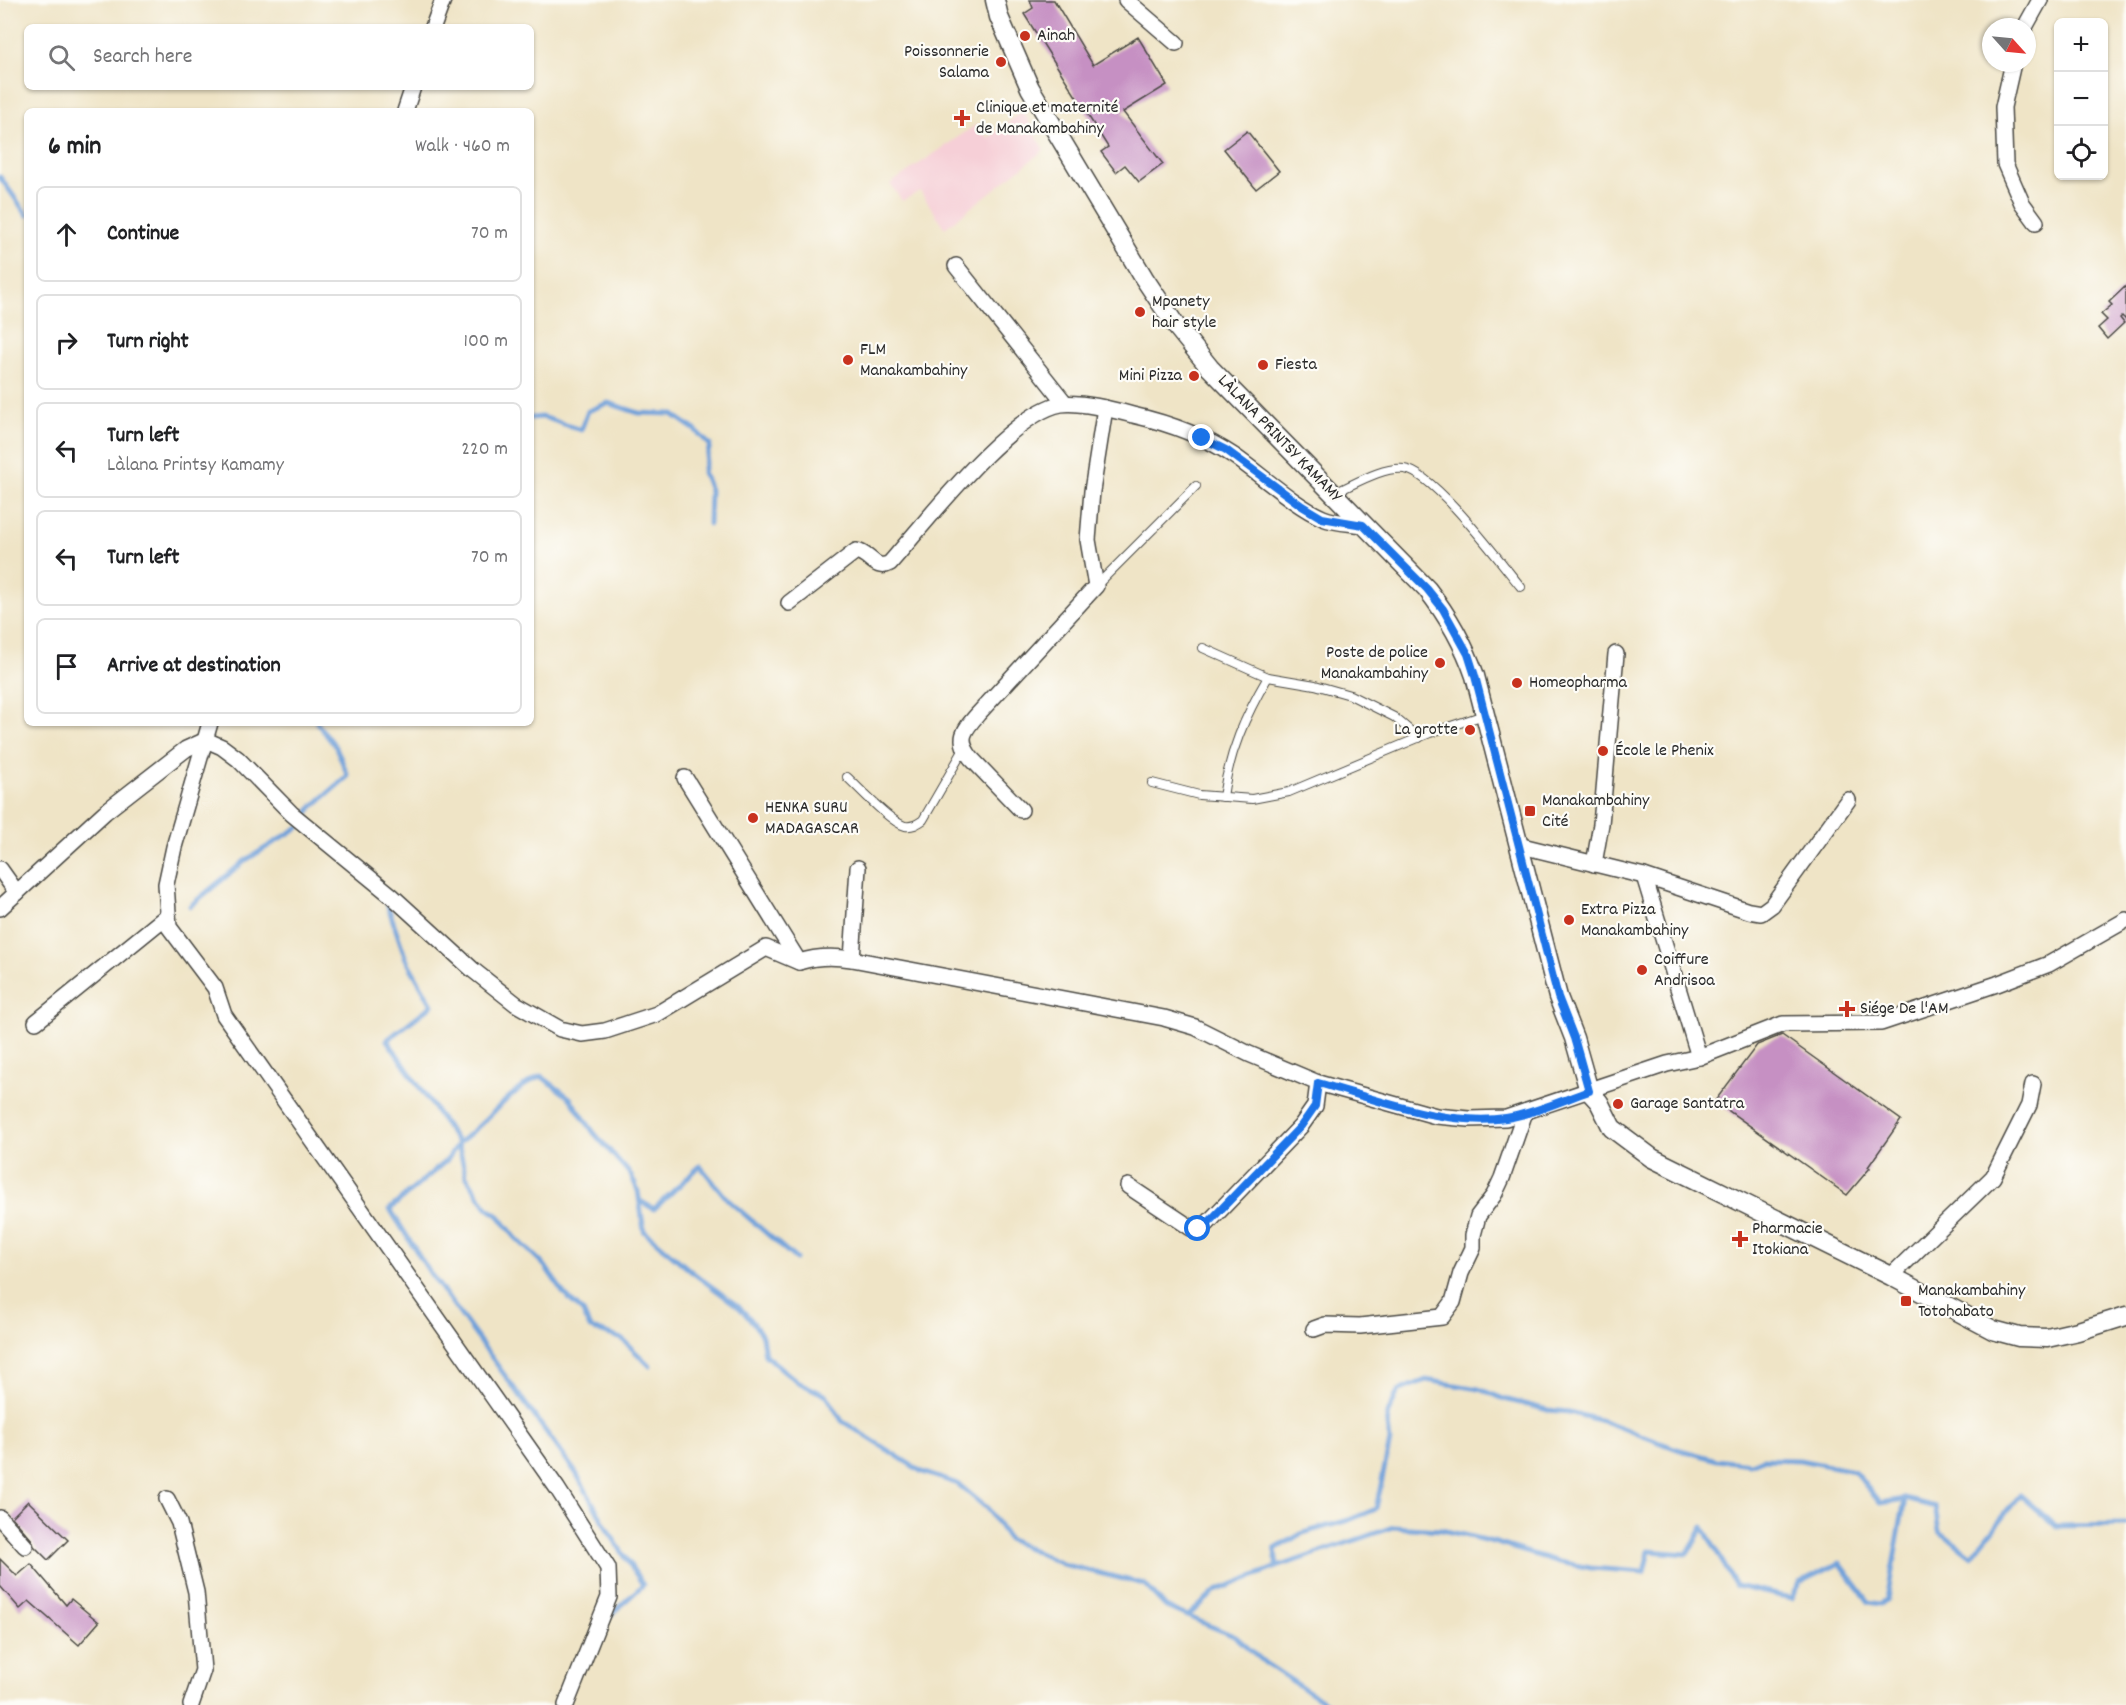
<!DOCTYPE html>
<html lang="en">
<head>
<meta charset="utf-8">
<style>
  :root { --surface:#fff; --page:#f6f6f6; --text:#202124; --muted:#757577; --line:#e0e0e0 }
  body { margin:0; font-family:Dekko,sans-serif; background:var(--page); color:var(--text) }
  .controls { position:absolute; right:18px; top:18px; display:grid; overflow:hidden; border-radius:9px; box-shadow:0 2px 4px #0004 }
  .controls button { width:54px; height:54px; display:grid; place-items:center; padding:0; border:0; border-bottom:2px solid var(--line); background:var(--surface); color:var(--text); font:30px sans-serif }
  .compass { position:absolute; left:1982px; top:18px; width:54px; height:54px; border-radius:50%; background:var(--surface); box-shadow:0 2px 4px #0004; rotate:117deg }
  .stop { position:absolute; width:18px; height:18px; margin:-14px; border:4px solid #1a73e8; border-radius:50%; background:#fff }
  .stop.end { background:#1a73e8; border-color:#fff; box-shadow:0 2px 6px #0008 }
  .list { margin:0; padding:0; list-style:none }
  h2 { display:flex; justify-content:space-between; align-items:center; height:78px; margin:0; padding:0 24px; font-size:26px }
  h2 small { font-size:20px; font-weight:400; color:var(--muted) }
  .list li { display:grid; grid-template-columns:39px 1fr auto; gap:18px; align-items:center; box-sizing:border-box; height:96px; margin:0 12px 12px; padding:0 12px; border:2px solid var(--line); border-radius:9px }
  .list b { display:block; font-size:22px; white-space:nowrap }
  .list p { margin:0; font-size:20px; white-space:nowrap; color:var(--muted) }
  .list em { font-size:20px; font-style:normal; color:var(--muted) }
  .icon { flex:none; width:33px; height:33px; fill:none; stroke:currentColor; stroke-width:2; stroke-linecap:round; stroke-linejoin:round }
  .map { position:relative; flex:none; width:2126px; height:1705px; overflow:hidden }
  .search { position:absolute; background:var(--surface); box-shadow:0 2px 4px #0004; left:24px; top:24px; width:510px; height:66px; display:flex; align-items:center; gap:15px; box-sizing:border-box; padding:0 21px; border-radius:9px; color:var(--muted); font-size:22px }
  .panel { position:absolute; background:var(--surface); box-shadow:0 2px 4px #0004; left:24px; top:108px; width:510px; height:618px; border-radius:9px }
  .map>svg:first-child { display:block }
  .built { fill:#f6cfd7 }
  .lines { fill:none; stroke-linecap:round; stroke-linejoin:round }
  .stream { stroke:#70a0d9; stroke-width:5 }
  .building { fill:#c690c3 }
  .service-casing { stroke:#484742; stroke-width:10 }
  .minor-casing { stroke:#484742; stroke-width:18 }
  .tertiary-casing { stroke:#484742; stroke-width:21 }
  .service { stroke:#fff; stroke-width:8 }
  .minor { stroke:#fff; stroke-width:15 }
  .tertiary { stroke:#fff; stroke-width:18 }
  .route { stroke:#1a73e8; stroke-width:8 }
  .poi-dot { fill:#c8321e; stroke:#fdfcf7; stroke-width:2 }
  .labels { text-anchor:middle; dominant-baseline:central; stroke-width:4.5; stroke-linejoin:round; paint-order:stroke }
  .poi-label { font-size:18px; fill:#2b2b2b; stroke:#fdfcf7; text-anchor:start }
  .street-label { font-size:18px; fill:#2b2b2b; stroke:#fdfcf7 }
</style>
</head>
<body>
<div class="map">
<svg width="2126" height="1705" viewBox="0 0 2126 1705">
  <rect width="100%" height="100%" fill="#fdfcf7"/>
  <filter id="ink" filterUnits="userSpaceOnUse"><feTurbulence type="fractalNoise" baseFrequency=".0167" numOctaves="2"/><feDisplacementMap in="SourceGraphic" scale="12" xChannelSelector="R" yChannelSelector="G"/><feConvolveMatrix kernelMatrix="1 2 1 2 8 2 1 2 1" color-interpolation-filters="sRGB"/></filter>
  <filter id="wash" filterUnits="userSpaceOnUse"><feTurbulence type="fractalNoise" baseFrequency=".008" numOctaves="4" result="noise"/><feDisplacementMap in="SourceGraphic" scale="24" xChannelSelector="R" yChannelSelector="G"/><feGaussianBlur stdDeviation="1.35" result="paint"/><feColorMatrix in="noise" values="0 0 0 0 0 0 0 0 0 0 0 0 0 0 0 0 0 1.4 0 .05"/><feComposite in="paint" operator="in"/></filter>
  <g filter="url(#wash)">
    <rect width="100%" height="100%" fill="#efe4c6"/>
    <polygon class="built" points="1023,111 1044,150 945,228 920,191 902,201 890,184 977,124 988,138"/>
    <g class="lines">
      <g class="stream">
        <polyline points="0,177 27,215"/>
        <polyline points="531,418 543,417 581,430 588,411 608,403 639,413 672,414 695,430 710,445 703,472 710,490 709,524"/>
        <polyline points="304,820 311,808 348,776 336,747 317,723"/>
        <path d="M385,898L406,959L432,1005L387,1040L458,1143C487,1123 508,1091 541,1076L570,1098L594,1133L631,1175L638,1191L644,1231L692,1272L739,1307L753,1322L762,1336L765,1355L798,1382L827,1396L842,1421L922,1472L958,1484L988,1509L1008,1539L1062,1564L1144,1584L1166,1607L1236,1637L1265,1663L1329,1705"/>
        <polyline points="190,906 246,860 299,827"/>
        <polyline points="458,1143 448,1159 390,1209 430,1273 576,1473 609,1532 643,1585 606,1619"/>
        <polyline points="458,1143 466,1176 487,1208 499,1216 515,1237 545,1266 564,1294 583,1312 590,1328 622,1339 650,1366"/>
        <polyline points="640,1201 654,1209 700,1166 728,1200 796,1259"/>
        <polyline points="1277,1567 1393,1527 1442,1530 1493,1542 1559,1562 1591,1568 1644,1572 1649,1551 1687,1554 1703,1527 1736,1586 1791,1598 1799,1583 1840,1563 1869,1602 1881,1604 1887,1599 1905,1499"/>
        <polyline points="1188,1616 1216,1591 1277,1567 1275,1549 1303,1533 1349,1520 1376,1509 1390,1441 1387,1416 1398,1391 1426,1380 1479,1389 1504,1399 1548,1410 1569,1412 1606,1422 1677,1449 1717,1460 1750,1464 1763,1459 1800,1460 1854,1471 1880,1503 1905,1499 1935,1507 1939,1531 1972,1556 2020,1495 2056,1526 2126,1525"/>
      </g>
    </g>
    <g id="blocks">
      <g class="building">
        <polygon points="1030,0 1054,0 1093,65 1138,37 1167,85 1123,112 1163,164 1139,182 1125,165 1116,172 1101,152 1108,147 1024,14 1033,8"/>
        <polygon points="1247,131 1279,171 1256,189 1224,149"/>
        <polygon points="2126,286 2126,320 2122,316 2120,318 2124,323 2107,339 2098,328 2107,320 2101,314 2112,305 2109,302"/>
        <polygon points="1782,1035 1901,1120 1868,1167 1870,1168 1847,1195 1715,1101 1757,1045"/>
        <polygon points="28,1501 68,1540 48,1560 34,1546 32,1540 12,1517"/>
        <polygon points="0,1559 17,1576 31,1564 66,1605 71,1599 99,1622 79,1645 29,1601 20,1609 0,1586"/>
      </g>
    </g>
  </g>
  <g filter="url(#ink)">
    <use href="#blocks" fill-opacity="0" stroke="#484742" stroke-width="1.5"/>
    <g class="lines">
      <g class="service-casing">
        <g id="service">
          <path d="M1334,493C1355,484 1381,467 1404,469C1433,471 1501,563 1521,587"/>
          <polyline points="1097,585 1196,486"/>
          <polyline points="1203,648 1268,677 1315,685 1350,695 1394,717 1419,738"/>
          <path d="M847,777C859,788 890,822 905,826C913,827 917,824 923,820L964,749"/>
          <polyline points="1152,783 1199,795 1252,799 1289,792 1430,733 1484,715"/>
          <path d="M1223,797C1229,753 1245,716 1268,677"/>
        </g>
      </g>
      <g class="minor-casing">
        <g id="minor">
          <polyline points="1126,0 1176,43"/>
          <polyline points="433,27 443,0"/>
          <polyline points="2025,27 2040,0"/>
          <polyline points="2013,63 2003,107 2005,164 2022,203 2036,222"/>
          <polyline points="405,111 413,87"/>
          <polyline points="956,266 1065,403"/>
          <path d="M789,603L856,551C870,553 875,572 890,563C926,522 1010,413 1061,404C1080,401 1114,410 1133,415C1168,423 1204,436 1234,456C1260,474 1295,506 1323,518C1335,523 1350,523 1363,525"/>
          <polyline points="210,723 174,847 166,884 169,927 215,988 224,1015 557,1488 608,1568 609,1597 566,1705"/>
          <polyline points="685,778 799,962"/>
          <path d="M1021,810L971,758C956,739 964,730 978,714L1096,586L1088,540L1092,491L1105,408"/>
          <polyline points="1518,845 1644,876"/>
          <polyline points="1594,864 1601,824 1616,654"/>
          <polyline points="0,869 17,893"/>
          <path d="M0,908L105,812L186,749L206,740L222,747L238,759L292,814L392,896L473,970L516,1004L560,1029L582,1034L605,1031L657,1014L766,948L799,962C817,956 833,956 852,959L858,868"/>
          <polyline points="852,959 1164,1018 1195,1027 1249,1054 1318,1083 1315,1106 1301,1126 1202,1229 1191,1228 1128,1186"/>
          <polyline points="36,1022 168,915"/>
          <polyline points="1699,1057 1644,876 1749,911 1761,913 1772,905 1848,800"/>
          <polyline points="1318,1083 1436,1116 1469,1119 1506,1118 1667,1064 1699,1057 1783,1024 1881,1023 1997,984 2049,964 2126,920"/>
          <polyline points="1891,1276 1993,1177 2029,1105 2033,1084"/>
          <polyline points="1314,1329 1325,1325 1360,1326 1442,1317 1453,1302 1461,1273 1473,1248 1473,1235 1478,1216 1494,1195 1502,1178 1525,1112"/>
          <polyline points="167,1499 179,1523 196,1592 203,1670 191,1705"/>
          <polyline points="0,1518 25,1546"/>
        </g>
      </g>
      <g class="tertiary-casing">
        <path id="tertiary" d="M995,0L999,17L1030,88L1144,278L1176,326L1210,368L1427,589C1448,616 1464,644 1475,676L1558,997L1574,1038L1589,1091L1599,1102L1612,1128L1652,1158L1891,1276L1993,1330L2019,1337L2047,1338L2078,1331L2126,1316"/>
      </g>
      <use href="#service" class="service"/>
      <use href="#minor" class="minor"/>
      <use href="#tertiary" class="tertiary"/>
    </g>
  </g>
  <g class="lines" filter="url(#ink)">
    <path class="route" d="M1198,1229L1205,1226L1301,1126L1315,1106L1318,1083C1376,1099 1445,1127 1506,1118C1533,1114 1563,1100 1589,1091L1574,1038L1558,997L1475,676L1468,654L1443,609L1427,589L1363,525L1322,518L1302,506L1226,450L1202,438"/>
  </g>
  <g class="poi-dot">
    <circle cx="1025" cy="36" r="6"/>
    <circle cx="1001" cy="62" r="6"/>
    <path d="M959 109h6v6h6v6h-6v6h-6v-6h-6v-6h6z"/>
    <circle cx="1140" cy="312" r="6"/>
    <circle cx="848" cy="360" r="6"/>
    <circle cx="1263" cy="365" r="6"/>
    <circle cx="1194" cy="376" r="6"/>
    <circle cx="1440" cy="663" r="6"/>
    <circle cx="1517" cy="683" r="6"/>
    <circle cx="1470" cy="730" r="6"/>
    <circle cx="1603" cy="751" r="6"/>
    <rect x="1524" y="805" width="12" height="12" rx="3"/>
    <circle cx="753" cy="818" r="6"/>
    <circle cx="1569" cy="920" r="6"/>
    <circle cx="1642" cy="970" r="6"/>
    <path d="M1844 1000h6v6h6v6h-6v6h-6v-6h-6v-6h6z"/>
    <circle cx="1618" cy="1104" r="6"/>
    <path d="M1737 1230h6v6h6v6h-6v6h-6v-6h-6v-6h6z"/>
    <rect x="1900" y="1295" width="12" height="12" rx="3"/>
  </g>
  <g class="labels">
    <g class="poi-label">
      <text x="1037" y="36">Ainah</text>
      <text x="989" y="52" text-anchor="end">Poissonnerie<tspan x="989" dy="21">Salama</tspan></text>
      <text x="976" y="108">Clinique et maternité<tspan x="976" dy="21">de Manakambahiny</tspan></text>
      <text x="1152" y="302">Mpanety<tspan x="1152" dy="21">hair style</tspan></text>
      <text x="860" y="350">FLM<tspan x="860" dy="21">Manakambahiny</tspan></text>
      <text x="1275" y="365">Fiesta</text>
      <text x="1182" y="376" text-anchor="end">Mini Pizza</text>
      <text x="1428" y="653" text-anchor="end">Poste de police<tspan x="1428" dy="21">Manakambahiny</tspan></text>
      <text x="1529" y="683">Homeopharma</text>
      <text x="1458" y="730" text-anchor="end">La grotte</text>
      <text x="1615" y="751">École le Phenix</text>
      <text x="1542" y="801">Manakambahiny<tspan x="1542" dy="21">Cité</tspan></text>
      <text x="765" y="808">HENKA SURU<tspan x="765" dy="21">MADAGASCAR</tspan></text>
      <text x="1581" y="910">Extra Pizza<tspan x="1581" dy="21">Manakambahiny</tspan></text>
      <text x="1654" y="960">Coiffure<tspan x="1654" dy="21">Andrisoa</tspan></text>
      <text x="1860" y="1009">Siége De l'AM</text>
      <text x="1630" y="1104">Garage Santatra</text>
      <text x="1752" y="1229">Pharmacie<tspan x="1752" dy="21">Itokiana</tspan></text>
      <text x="1918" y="1291">Manakambahiny<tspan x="1918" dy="21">Totohabato</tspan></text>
    </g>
    <g class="street-label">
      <text transform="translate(1279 439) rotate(46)">LÀLANA PRINTSY KAMAMY</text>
    </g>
  </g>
</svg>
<div class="controls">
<button>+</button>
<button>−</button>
<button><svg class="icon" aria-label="locate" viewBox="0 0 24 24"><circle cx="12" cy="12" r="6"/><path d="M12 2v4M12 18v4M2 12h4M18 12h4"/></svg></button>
</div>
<svg class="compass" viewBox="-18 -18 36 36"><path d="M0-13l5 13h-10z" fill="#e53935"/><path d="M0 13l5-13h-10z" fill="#757577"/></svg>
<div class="stop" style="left:1198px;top:1229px"></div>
<div class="stop end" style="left:1202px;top:438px"></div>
<div class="search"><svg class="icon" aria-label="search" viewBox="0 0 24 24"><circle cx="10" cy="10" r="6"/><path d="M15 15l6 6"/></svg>Search here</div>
<section class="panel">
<h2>6 min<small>Walk · 460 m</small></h2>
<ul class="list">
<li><svg class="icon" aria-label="ahead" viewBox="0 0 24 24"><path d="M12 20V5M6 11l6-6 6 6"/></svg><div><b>Continue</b></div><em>70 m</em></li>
<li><svg class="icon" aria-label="right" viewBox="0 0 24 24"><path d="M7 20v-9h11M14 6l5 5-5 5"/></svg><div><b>Turn right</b></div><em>100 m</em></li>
<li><svg class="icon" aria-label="left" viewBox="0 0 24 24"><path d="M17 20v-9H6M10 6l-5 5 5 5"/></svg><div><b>Turn left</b><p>Làlana Printsy Kamamy</p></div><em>220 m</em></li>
<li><svg class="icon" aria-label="left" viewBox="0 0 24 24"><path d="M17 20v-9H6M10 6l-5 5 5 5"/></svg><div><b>Turn left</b></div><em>70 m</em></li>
<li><svg class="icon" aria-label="arrive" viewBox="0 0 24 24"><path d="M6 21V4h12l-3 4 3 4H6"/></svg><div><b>Arrive at destination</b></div></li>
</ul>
</section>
</div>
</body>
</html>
